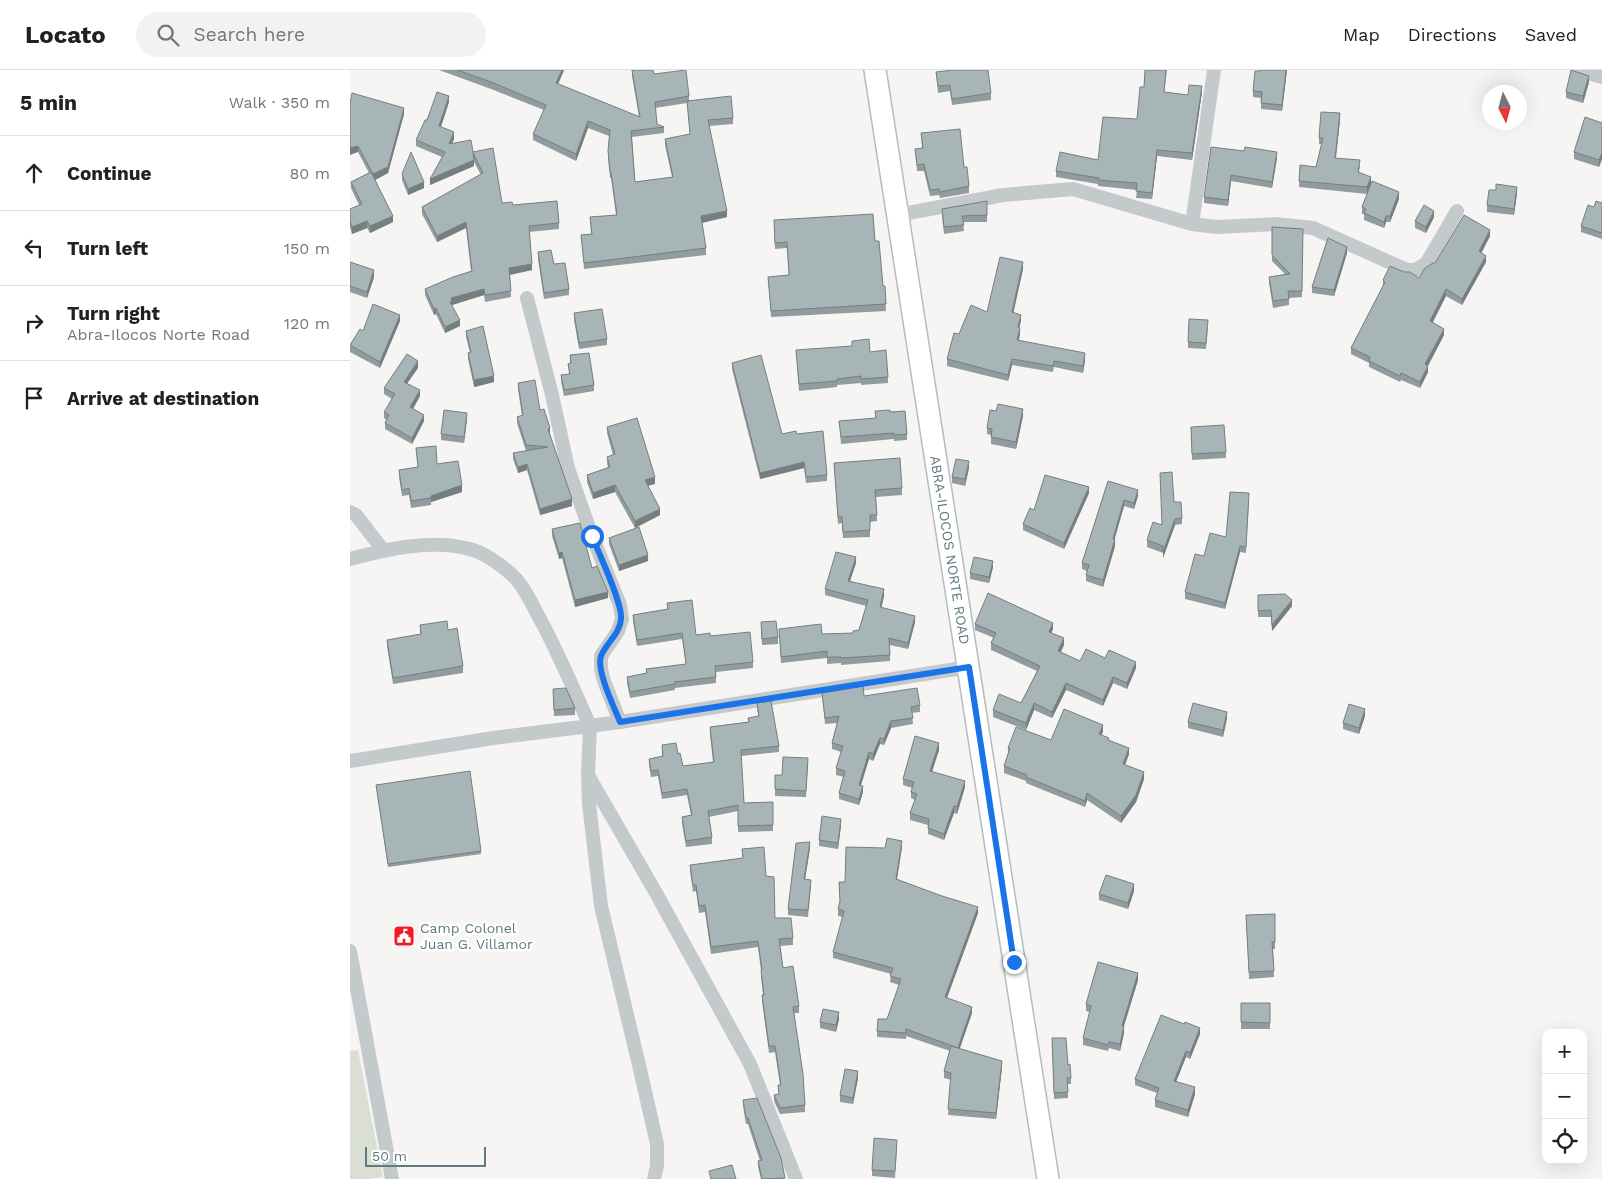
<!DOCTYPE html>
<html lang="en">
<head>
<meta charset="utf-8">
<style>
  :root { --surface:#fff; --page:#f2f2f2; --text:#202124; --muted:#757577; --line:#e0e0e0 }
  body { margin:0; font-family:"Work Sans",sans-serif; background:var(--page); color:var(--text) }
  .controls { position:absolute; right:15px; bottom:15px; display:grid; overflow:hidden; border-radius:10px; box-shadow:0 5px 20px #0002 }
  .controls button { width:45px; height:45px; display:grid; place-items:center; padding:0; border:0; border-bottom:1px solid var(--line); background:var(--surface); color:var(--text); font:25px sans-serif }
  .compass { position:absolute; left:1132px; top:15px; width:45px; height:45px; border-radius:50%; background:var(--surface); box-shadow:0 5px 20px #0002; rotate:174deg }
  .scale { position:absolute; left:15px; bottom:12px; width:121px; box-sizing:border-box; padding-left:5px; border:2px solid #5f7a80; border-top:0; font-size:14px; line-height:18px; white-space:nowrap; color:#5f7a80; -webkit-text-stroke:4px #fff; paint-order:stroke }
  .stop { position:absolute; width:15px; height:15px; margin:-11px; border:4px solid #1a73e8; border-radius:50%; background:#fff }
  .stop.end { background:#1a73e8; border-color:#fff; box-shadow:0 1px 5px #0008 }
  .list { margin:0; padding:0; list-style:none }
  h2 { display:flex; justify-content:space-between; align-items:center; height:65px; margin:0; padding:0 20px; font-size:21px }
  h2 small { font-size:16px; font-weight:400; color:var(--muted) }
  .list li { display:grid; grid-template-columns:32px 1fr auto; gap:15px; align-items:center; box-sizing:border-box; height:75px; padding:0 20px; border-top:1px solid var(--line) }
  .list b { display:block; font-size:19px; white-space:nowrap }
  .list p { margin:0; font-size:16px; white-space:nowrap; color:var(--muted) }
  .list em { font-size:16px; font-style:normal; color:var(--muted) }
  .icon { flex:none; width:28px; height:28px; fill:none; stroke:currentColor; stroke-width:2; stroke-linecap:round; stroke-linejoin:round }
  .map { position:relative; flex:none; width:1252px; height:1109px; overflow:hidden }
  header { display:flex; align-items:center; gap:30px; box-sizing:border-box; height:70px; padding:0 25px; background:var(--surface); border-bottom:1px solid var(--line) }
  header strong { font-size:24px }
  nav { display:flex; gap:28px; margin-inline-start:auto; font-size:18px }
  .search { width:350px; height:45px; background:var(--page); display:flex; align-items:center; gap:12px; box-sizing:border-box; padding:0 18px; border-radius:28px; color:var(--muted); font-size:19px }
  main { display:flex }
  aside { flex:1; background:var(--surface) }
  .map>svg:first-child { display:block }
  .green { fill:#dbdfd3 }
  .lines { fill:none; stroke-linecap:round; stroke-linejoin:round }
  .primary-casing { stroke:#b4bcbe; stroke-width:24 }
  .minor { stroke:#c4cacb; stroke-width:14 }
  .primary { stroke:#fff; stroke-width:21 }
  .wall { fill:#909c9d; fill-rule:evenodd }
  .shaded-wall { fill:#757f80 }
  .building { fill:#a7b5b7; stroke:#757f80 }
  .route { stroke:#1a73e8; stroke-width:6 }
  .labels { text-anchor:middle; dominant-baseline:central; stroke-width:5; stroke-linejoin:round; paint-order:stroke }
  .street-label { font-size:14px; fill:#5f7a80; stroke:#fff }
  .poi-label { font-size:14px; fill:#5f7a80; stroke:#fff; text-anchor:start }
</style>
</head>
<body>
<header>
<strong>Locato</strong>
<div class="search"><svg class="icon" aria-label="search" viewBox="0 0 24 24"><circle cx="10" cy="10" r="6"/><path d="M15 15l6 6"/></svg>Search here</div>
<nav><a>Map</a><a>Directions</a><a>Saved</a></nav>
</header>
<main>
<aside>
<h2>5 min<small>Walk · 350 m</small></h2>
<ul class="list">
<li><svg class="icon" aria-label="ahead" viewBox="0 0 24 24"><path d="M12 20V5M6 11l6-6 6 6"/></svg><div><b>Continue</b></div><em>80 m</em></li>
<li><svg class="icon" aria-label="left" viewBox="0 0 24 24"><path d="M17 20v-9H6M10 6l-5 5 5 5"/></svg><div><b>Turn left</b></div><em>150 m</em></li>
<li><svg class="icon" aria-label="right" viewBox="0 0 24 24"><path d="M7 20v-9h11M14 6l5 5-5 5"/></svg><div><b>Turn right</b><p>Abra-Ilocos Norte Road</p></div><em>120 m</em></li>
<li><svg class="icon" aria-label="arrive" viewBox="0 0 24 24"><path d="M6 21V4h12l-3 4 3 4H6"/></svg><div><b>Arrive at destination</b></div></li>
</ul>
</aside>
<div class="map">
<svg width="1252" height="1109" viewBox="0 0 1252 1109">
  <rect width="100%" height="100%" fill="#f7f5f3"/>
  <polygon class="green" points="8,980 33,1107 19,1109 0,1109 0,981"/>
  <g class="lines">
    <g class="primary-casing">
      <polyline id="primary" points="525,0 698,1109"/>
    </g>
    <g class="minor">
      <polyline points="1228,0 1252,7"/>
      <polyline points="548,145 653,125 723,119 842,154 867,157 925,154 963,158 1057,200 1065,200 1076,194 1107,141"/>
      <polyline points="842,154 864,0"/>
      <polyline points="177,228 202,325 218,398 242,466 270,535 272,549 268,561 251,586 251,599 254,611 270,652 619,597"/>
      <polyline points="0,442 6,445 33,480"/>
      <path d="M0,489C37,479 85,468 123,480C137,484 158,500 167,510C177,522 183,536 190,549C209,584 224,620 240,656L270,652"/>
      <polyline points="0,691 143,668 240,656 238,704 239,734 251,836 289,995 307,1074 307,1096 304,1109"/>
      <polyline points="239,707 306,823 400,994 446,1109"/>
      <polyline points="0,881 42,1109"/>
    </g>
    <use href="#primary" class="primary"/>
  </g>
  <g class="wall">
    <path d="M89,0H214L208,14L289,47L282,6V0L304,4L339,26V30L383,48V54L359,56L377,147L352,153L356,178V185L234,199L231,165L241,164L240,147L266,145L261,108H260L258,87L259,66L238,58L226,91L183,70V64L194,40L141,19ZM337,33L340,64L315,69V75L322,107L285,112L282,67L314,63V57L307,54L305,38Z"/>
    <polygon points="795,0 817,0 814,22 838,25 852,22 842,90 807,86 802,129 786,128 787,120 748,116 748,114 706,107 706,101 748,90 787,49 794,17"/>
    <polygon points="937,0 932,41 911,39 911,28 903,27 903,21 910,1"/>
    <polygon points="586,2 641,23 641,30 602,35 600,21 588,23"/>
    <polygon points="1239,12 1233,33 1216,28 1216,22"/>
    <polygon points="99,32 91,57 104,69 102,73 123,82 152,133 163,135 209,153 209,159 179,162 182,200 160,205 161,227 135,232 134,225 102,235 110,256 95,263 86,244 84,245 75,225 75,219 121,201 116,158 87,172 72,144 72,137 131,105 124,92 124,96 80,115 92,87 66,76 66,70 77,50"/>
    <polygon points="0,33 54,44 38,103 25,110 43,152 20,163 17,158 2,164 0,158 0,139 9,135 1,118 1,112 19,103 8,82"/>
    <polygon points="990,50 986,88 1010,96 1009,102 1021,113 1017,124 949,117 949,111 966,97 972,74 969,74 969,68"/>
    <polygon points="1252,53 1252,89 1249,97 1224,89 1224,82"/>
    <polygon points="571,63 614,97 619,116 619,123 590,128 589,125 580,126 574,101 567,101 565,79 572,78"/>
    <polygon points="861,77 927,88 922,118 881,111 878,136 854,133 854,127"/>
    <polygon points="52,104 74,118 58,125 52,110"/>
    <polygon points="1167,123 1164,145 1137,142 1137,135"/>
    <polygon points="1049,129 1040,152 1036,152 1034,158 1014,150 1014,144 1012,144 1012,137"/>
    <polygon points="637,131 637,152 613,152 614,161 594,164 592,146 592,139"/>
    <polygon points="1252,133 1252,169 1231,162 1231,156 1244,137"/>
    <polygon points="1084,147 1076,163 1065,158 1065,151"/>
    <polygon points="424,150 525,171 533,216 535,216 536,241 421,247 418,207 439,205 437,178 425,179"/>
    <polygon points="922,157 953,159 952,227 939,228 939,235 923,238 919,213 919,207 935,204 922,191"/>
    <polygon points="1140,166 1131,183 1136,192 1112,235 1096,226 1083,252 1094,265 1078,296 1078,302 1070,318 1051,310 1050,312 1019,297 1019,293 1001,284 1001,278 1033,216 1033,210 1069,208 1085,193"/>
    <polygon points="188,182 204,194 219,219 219,225 194,229 188,189"/>
    <polygon points="997,183 984,226 962,223 962,217"/>
    <polygon points="0,192 24,207 17,228 0,222"/>
    <polygon points="673,199 663,243 671,251 669,257 670,264 669,270 735,290 733,303 704,297 703,302 662,295 658,311 597,296 597,289 609,264 637,242"/>
    <polygon points="224,243 257,269 257,275 229,279 224,250"/>
    <polygon points="50,251 30,298 0,282 0,275 13,261"/>
    <polygon points="858,257 856,279 838,278 838,272"/>
    <polygon points="116,261 144,312 124,317 118,289 118,283 120,283 116,267"/>
    <polygon points="446,280 520,282 538,307 538,313 511,315 511,313 487,315 487,317 449,321"/>
    <polygon points="220,285 244,315 244,321 214,326 211,311 211,305 219,304 218,294 220,293"/>
    <polygon points="382,293 432,364 447,364 477,405 477,411 456,413 454,398 410,409 382,299"/>
    <polygon points="68,298 57,313 70,326 63,339 74,351 62,374 35,359 35,353 37,350 34,348 34,342 42,329 34,324 34,318"/>
    <polygon points="168,313 190,340 200,365 222,436 190,445 177,400 168,403 163,389 163,383 176,381 167,353 167,347 172,346 168,319"/>
    <polygon points="525,341 540,342 557,364 557,370 544,371 544,369 491,374 489,351 525,348"/>
    <polygon points="646,341 673,346 666,379 641,374 641,365 637,364 637,358"/>
    <polygon points="117,349 114,373 91,370 91,364"/>
    <polygon points="257,357 305,414 298,416 310,445 285,458 265,422 243,429 237,412 237,405 258,398 257,393 257,387 263,385 257,363"/>
    <polygon points="841,357 876,382 876,388 842,390"/>
    <polygon points="66,378 87,394 112,422 81,432 81,435 61,438 59,425 52,426 49,407 49,400 68,397"/>
    <polygon points="484,393 552,418 552,425 526,427 527,451 520,452 520,467 493,468 492,453 488,454"/>
    <polygon points="619,398 615,416 602,413 602,407"/>
    <polygon points="758,411 788,426 784,439 774,436 764,469 765,476 753,517 736,511 736,505 737,501 732,499 732,493"/>
    <polygon points="739,423 714,479 673,460 673,454 684,440"/>
    <polygon points="899,430 896,483 890,482 875,539 835,529 835,522 854,486 876,467"/>
    <polygon points="824,432 832,448 832,454 825,455 813,488 813,483 797,477 797,470 811,455"/>
    <polygon points="202,459 242,498 258,528 225,537 212,488 209,489 202,466"/>
    <polygon points="259,468 298,491 269,501 259,474"/>
    <polygon points="506,493 500,511 534,526 531,538 565,552 558,579 540,575 540,591 491,595 491,593 477,594 477,588 431,593 429,559 472,564 503,563 509,560 516,536 475,525 475,519"/>
    <polygon points="643,497 639,513 620,509 620,503"/>
    <polygon points="908,525 942,536 922,561 921,547 908,547"/>
    <polygon points="317,533 346,565 360,566 403,592 403,598 366,602 366,613 325,618 325,620 280,628 277,613 277,607 296,603 296,599 336,594 332,569 287,576 283,551 283,545 317,540"/>
    <polygon points="625,554 703,559 701,563 714,575 711,582 730,591 755,588 786,598 777,619 763,613 753,636 716,620 702,648 684,640 676,660 643,647 643,640 671,633 687,601 641,580 641,573 644,568 625,560"/>
    <polygon points="70,555 98,560 113,596 113,603 43,614 37,576 37,570 70,564"/>
    <polygon points="411,559 428,567 428,574 412,575"/>
    <polygon points="203,619 225,638 225,645 204,646"/>
    <polygon points="472,623 514,626 570,635 570,642 562,643 563,654 541,658 534,675 530,674 523,691 519,689 511,715 513,722 509,735 489,729 489,723 494,707 486,705 486,698 491,682 482,679 482,673 487,653 475,654"/>
    <polygon points="407,633 429,676 429,682 391,686 394,733 423,732 423,761 388,762 388,741 359,747 362,767 362,774 336,777 332,753 332,747 341,745 337,725 312,729 308,706 301,707 299,695 299,689 312,687 312,675 328,684 333,696 363,692 360,664 360,657 398,652 398,648 408,646"/>
    <polygon points="1015,646 1009,664 993,659 993,653"/>
    <polygon points="877,648 873,667 838,658 838,652"/>
    <polygon points="753,661 752,665 779,684 775,695 794,709 786,732 771,753 737,730 735,737 676,713 676,711 654,703 654,696 658,684 658,678"/>
    <polygon points="589,680 582,702 615,717 607,744 604,743 594,770 578,764 578,755 560,750 560,743 565,730 561,728 561,722 562,718 553,715 553,709"/>
    <polygon points="458,694 456,727 425,726 425,705 432,705"/>
    <polygon points="26,715 131,781 131,784 38,797"/>
    <polygon points="491,755 488,779 469,776 469,770"/>
    <polygon points="552,777 547,809 628,843 597,928 622,943 609,979 652,997 646,1049 598,1045 601,1010 594,1008 594,1001 600,981 556,966 556,969 527,967 527,961 537,949 549,915 540,912 541,904 483,888 483,882 493,847 488,846 488,839 490,833 489,812 495,812 535,778"/>
    <polygon points="460,778 455,809 461,816 458,847 438,845 438,839"/>
    <polygon points="392,779 416,806 425,848 443,868 443,875 430,876 433,898 449,936 449,943 444,943 455,1035 455,1042 430,1044 424,1031 424,1025 429,1024 428,1015 430,1015 425,982 419,983 412,931 412,925 413,925 411,907 411,901 408,877 361,884 355,842 349,843 346,821 343,822 340,801 340,795 392,788"/>
    <polygon points="784,821 778,839 749,830 749,824"/>
    <polygon points="925,844 925,879 923,879 924,907 899,909 896,845"/>
    <polygon points="788,910 774,956 774,963 770,981 759,978 758,981 733,975 733,968 740,942 736,941 736,934"/>
    <rect x="891" y="933" width="29" height="26"/>
    <polygon points="489,949 486,962 470,958 470,952"/>
    <polygon points="850,964 840,989 836,987 826,1011 845,1024 838,1047 805,1037 805,1030 807,1023 785,1015 785,1009"/>
    <polygon points="702,968 718,995 721,1008 721,1014 718,1014 718,1028 704,1029"/>
    <polygon points="508,1008 503,1034 490,1032 490,1025"/>
    <polygon points="393,1030 435,1109 411,1109 408,1097 408,1091 410,1091 398,1054 396,1054 393,1036"/>
    <polygon points="547,1077 545,1108 522,1106 522,1100"/>
  </g>
  <g class="shaded-wall">
    <polygon points="212,0 214,0 206,19 206,13"/>
    <polygon points="936,0 937,0 932,41 932,35"/>
    <polygon points="1239,6 1239,12 1233,33 1233,26"/>
    <polygon points="852,16 852,22 842,90 842,83"/>
    <polygon points="99,26 99,32 89,62 89,56"/>
    <polygon points="54,38 54,44 38,103 23,111 23,104"/>
    <polygon points="990,43 990,50 985,94 985,88"/>
    <polygon points="238,51 238,58 226,91 226,84"/>
    <polygon points="104,62 104,69 99,80 99,74"/>
    <polygon points="8,76 8,82 0,85 0,78"/>
    <polygon points="807,80 807,86 802,129 802,123"/>
    <polygon points="927,82 927,88 922,118 922,112"/>
    <polygon points="1252,83 1252,89 1249,97 1249,90"/>
    <polygon points="124,90 124,96 80,115 80,109"/>
    <polygon points="881,105 881,111 878,136 878,130"/>
    <polygon points="1021,107 1021,113 1017,124 1017,117"/>
    <polygon points="74,112 74,118 58,125 58,119"/>
    <polygon points="1167,117 1167,123 1164,145 1164,139"/>
    <polygon points="1049,122 1049,129 1040,152 1040,146"/>
    <polygon points="377,141 377,147 351,153 351,146"/>
    <polygon points="1084,141 1084,147 1076,163 1076,157"/>
    <polygon points="43,146 43,152 20,163 20,156"/>
    <polygon points="1036,146 1036,152 1034,158 1034,152"/>
    <polygon points="17,151 17,158 2,164 2,157"/>
    <polygon points="116,152 116,158 87,172 87,166"/>
    <polygon points="1140,160 1140,166 1129,188 1129,181"/>
    <polygon points="997,177 997,183 984,226 984,220"/>
    <polygon points="1136,186 1136,192 1112,235 1112,229"/>
    <polygon points="673,192 673,199 662,249 662,242"/>
    <polygon points="182,194 182,200 159,205 159,198"/>
    <polygon points="24,200 24,207 17,228 17,222"/>
    <polygon points="134,219 134,225 102,235 100,238 101,228"/>
    <polygon points="1096,219 1096,226 1080,257 1080,251"/>
    <polygon points="86,238 86,244 84,245 84,239"/>
    <polygon points="50,245 50,251 30,298 30,292"/>
    <polygon points="671,245 671,251 668,263 668,257"/>
    <polygon points="110,250 110,256 95,263 95,257"/>
    <polygon points="670,258 670,264 667,276 667,270"/>
    <polygon points="1094,259 1094,265 1075,301 1075,294"/>
    <polygon points="735,283 735,290 733,303 733,296"/>
    <polygon points="662,289 662,295 658,311 658,305"/>
    <polygon points="68,291 68,298 54,318 54,312"/>
    <polygon points="1078,296 1078,302 1070,318 1070,312"/>
    <polygon points="144,306 144,312 124,317 124,310"/>
    <polygon points="70,320 70,326 60,344 60,337"/>
    <polygon points="673,339 673,346 666,379 666,372"/>
    <polygon points="117,343 117,349 114,373 114,367"/>
    <polygon points="74,345 74,351 62,374 62,368"/>
    <polygon points="200,358 200,365 198,366 198,359"/>
    <polygon points="619,391 619,398 615,416 615,409"/>
    <polygon points="454,392 454,398 410,409 410,403"/>
    <polygon points="177,394 177,400 168,403 168,397"/>
    <polygon points="305,407 305,414 295,416 295,410"/>
    <polygon points="112,415 112,422 81,432 81,426"/>
    <polygon points="265,415 265,422 243,429 243,423"/>
    <polygon points="739,417 739,423 714,479 714,473"/>
    <polygon points="788,420 788,426 784,439 784,433"/>
    <polygon points="222,429 222,436 190,445 190,439"/>
    <polygon points="774,430 774,436 763,475 763,469"/>
    <polygon points="310,439 310,445 285,458 285,451"/>
    <polygon points="825,449 825,455 813,488 813,482"/>
    <polygon points="765,469 765,476 753,517 753,510"/>
    <polygon points="890,476 890,482 875,539 875,533"/>
    <polygon points="212,482 212,488 209,489 209,483"/>
    <polygon points="298,485 298,491 269,501 269,495"/>
    <polygon points="506,487 506,493 498,517 498,511"/>
    <polygon points="643,491 643,497 639,513 639,507"/>
    <polygon points="534,519 534,526 530,544 530,537"/>
    <polygon points="258,522 258,528 225,537 225,530"/>
    <polygon points="942,530 942,536 922,561 922,555"/>
    <polygon points="565,546 565,552 558,579 558,573"/>
    <polygon points="703,553 703,559 699,568 699,562"/>
    <polygon points="714,568 714,575 708,587 708,581"/>
    <polygon points="786,592 786,598 777,619 777,613"/>
    <polygon points="763,607 763,613 753,636 753,630"/>
    <polygon points="716,613 716,620 702,648 702,642"/>
    <polygon points="684,633 684,640 676,660 676,653"/>
    <polygon points="1015,639 1015,646 1009,664 1009,658"/>
    <polygon points="877,642 877,648 873,667 873,660"/>
    <polygon points="541,651 541,658 534,675 534,669"/>
    <polygon points="753,655 753,661 749,671 749,664"/>
    <polygon points="530,668 530,674 523,691 523,684"/>
    <polygon points="589,673 589,680 580,707 580,701"/>
    <polygon points="779,678 779,684 773,700 773,694"/>
    <polygon points="519,682 519,689 509,721 509,715"/>
    <polygon points="794,702 794,709 786,732 771,753 771,746"/>
    <polygon points="615,711 615,717 607,744 607,737"/>
    <polygon points="513,716 513,722 509,735 509,729"/>
    <polygon points="737,723 737,730 735,737 735,731"/>
    <polygon points="604,736 604,743 594,770 594,764"/>
    <polygon points="491,749 491,755 488,779 488,773"/>
    <polygon points="552,771 552,777 546,815 546,809"/>
    <polygon points="460,772 460,778 454,816 454,809"/>
    <polygon points="784,814 784,821 778,839 778,833"/>
    <polygon points="628,837 628,843 595,933 595,927"/>
    <polygon points="788,903 788,910 772,962 772,956"/>
    <polygon points="622,937 622,943 608,984 608,978"/>
    <polygon points="489,942 489,949 486,962 486,955"/>
    <polygon points="774,956 774,963 770,981 770,974"/>
    <polygon points="850,958 850,964 840,989 840,983"/>
    <polygon points="836,981 836,987 824,1017 824,1011"/>
    <polygon points="652,991 652,997 646,1049 646,1043"/>
    <polygon points="508,1001 508,1008 503,1034 503,1028"/>
    <polygon points="845,1017 845,1024 838,1047 838,1040"/>
  </g>
  <g class="building">
    <polygon points="107,0 212,0 206,13 290,47 282,0 303,0 304,4 336,0 339,26 305,32 307,54 314,57 281,61 285,112 323,107 315,69 340,64 337,31 381,26 383,48 358,50 377,141 351,146 356,178 234,193 231,165 242,164 240,147 267,145 261,102 260,102 258,81 260,60 238,51 226,84 183,64 196,35 141,12"/>
    <polygon points="603,0 638,0 641,23 602,29 600,15 588,16 586,2"/>
    <polygon points="795,0 816,0 814,22 838,25 839,15 852,16 842,83 807,80 802,123 786,121 787,113 748,110 749,108 706,101 710,82 748,90 753,47 787,49 790,17 794,17"/>
    <polygon points="910,0 936,0 932,35 911,33 912,22 903,21 905,1 910,1"/>
    <polygon points="1221,0 1239,6 1233,26 1216,22"/>
    <polygon points="87,22 99,26 89,56 104,62 99,74 121,70 123,82 143,78 152,133 162,132 163,135 207,131 209,153 179,156 182,194 159,198 161,221 135,225 134,219 101,228 102,231 100,232 110,250 95,257 86,238 84,239 75,219 103,207 122,201 116,152 87,166 72,137 133,103 123,83 124,90 80,109 95,82 66,70 75,50 77,50"/>
    <polygon points="2,23 54,38 38,97 23,104 8,76 0,78 0,33"/>
    <polygon points="971,42 990,43 985,88 1010,90 1008,102 1021,107 1017,117 949,111 950,95 966,97 973,68 969,68"/>
    <polygon points="1235,47 1252,53 1252,83 1249,90 1224,82"/>
    <polygon points="610,59 614,97 617,97 619,116 590,122 589,119 580,120 574,94 567,95 565,79 573,78 571,63"/>
    <polygon points="861,77 894,81 895,77 927,82 922,112 881,105 878,130 854,127"/>
    <polygon points="61,82 74,112 58,119 52,104"/>
    <polygon points="21,102 43,146 20,156 17,151 2,157 0,151 0,139 12,134 1,112"/>
    <polygon points="1022,111 1049,122 1040,146 1036,146 1034,152 1014,143 1016,139 1012,137"/>
    <polygon points="1146,114 1167,117 1164,139 1137,135 1139,120 1146,120"/>
    <polygon points="637,131 637,145 612,146 614,155 594,157 592,139"/>
    <polygon points="1246,131 1252,133 1252,163 1231,156 1238,135 1244,137"/>
    <polygon points="1074,135 1084,141 1076,157 1065,151"/>
    <polygon points="523,144 525,171 529,171 533,216 535,216 536,234 421,241 418,207 439,205 437,172 425,173 424,150"/>
    <polygon points="1114,145 1140,160 1129,181 1136,186 1112,229 1096,219 1080,251 1094,259 1075,294 1078,296 1070,312 1051,303 1050,306 1019,291 1020,287 1001,278 1035,212 1033,210 1040,196 1054,202 1060,202 1069,208 1075,198 1083,193 1085,193"/>
    <polygon points="922,157 953,159 952,221 938,221 939,229 923,231 919,207 940,204 922,185"/>
    <polygon points="978,168 997,177 984,220 962,217"/>
    <polygon points="201,180 204,194 215,193 219,219 194,223 188,182"/>
    <polygon points="650,187 673,192 662,242 671,245 668,257 670,258 667,270 735,283 733,296 704,291 703,296 662,289 658,305 597,289 604,263 609,264 621,235 637,242"/>
    <polygon points="0,192 24,200 17,222 0,216"/>
    <polygon points="23,234 50,245 30,292 0,275 10,259 13,261"/>
    <polygon points="252,239 257,269 229,273 224,243"/>
    <polygon points="839,249 858,250 856,273 838,272"/>
    <polygon points="133,256 144,306 124,310 118,283 121,282 116,261"/>
    <polygon points="519,269 520,282 536,280 538,307 511,309 511,306 487,309 487,311 449,314 446,280 502,276 502,271"/>
    <polygon points="239,283 244,315 214,320 211,305 220,304 218,294 221,293 220,285"/>
    <polygon points="57,284 68,291 54,312 70,320 60,337 74,345 62,368 35,353 39,345 34,342 45,324 34,318"/>
    <polygon points="411,285 432,364 446,361 447,364 473,361 477,405 456,407 454,392 410,403 382,293"/>
    <polygon points="185,310 190,340 194,339 200,358 198,359 222,429 190,439 177,394 168,397 163,383 198,377 176,375 167,347 173,345 168,313"/>
    <polygon points="648,334 673,339 666,372 641,367 642,359 637,358 640,340 646,341"/>
    <polygon points="94,340 117,343 114,367 91,364"/>
    <polygon points="540,340 540,342 555,341 557,364 544,365 544,363 491,367 489,351 526,348 525,341"/>
    <polygon points="287,348 305,407 295,410 310,439 285,451 265,415 243,423 237,405 260,397 257,387 265,384 257,357"/>
    <polygon points="874,355 876,382 842,384 841,357"/>
    <polygon points="86,376 87,394 108,391 112,415 81,426 81,428 61,431 59,418 52,420 49,400 68,397 66,378"/>
    <polygon points="550,388 552,418 525,420 527,445 520,445 520,460 493,462 492,447 488,447 484,393"/>
    <polygon points="606,389 619,391 615,409 602,407"/>
    <polygon points="822,402 824,432 831,432 832,448 825,449 813,482 813,476 797,470 803,452 812,455 810,403"/>
    <polygon points="695,405 739,417 714,473 673,454 680,438 684,440"/>
    <polygon points="758,411 788,420 784,433 774,430 763,469 765,469 753,510 736,505 739,495 732,493"/>
    <polygon points="880,422 899,423 896,477 890,476 875,533 835,522 845,484 854,486 860,463 876,467"/>
    <polygon points="230,453 242,498 247,496 258,522 225,530 212,482 209,483 202,459"/>
    <polygon points="289,457 298,485 269,495 259,468"/>
    <polygon points="486,482 506,487 498,511 534,519 530,537 565,546 558,573 539,568 540,585 491,588 491,587 477,587 477,581 431,587 429,559 471,554 472,564 503,563 503,561 509,560 518,530 475,519"/>
    <polygon points="624,487 643,491 639,507 620,503"/>
    <polygon points="638,523 703,553 699,562 714,568 708,581 730,591 736,579 755,588 759,580 786,592 777,613 763,607 753,630 716,613 702,642 684,633 676,653 643,640 649,624 671,633 690,596 641,573 646,563 625,554"/>
    <polygon points="935,524 942,530 922,555 921,540 908,541 908,525"/>
    <polygon points="342,530 346,565 360,563 360,566 400,562 403,592 365,596 366,607 324,612 325,614 280,622 277,607 297,603 296,599 336,594 332,563 287,570 283,545 318,539 317,533"/>
    <polygon points="97,551 98,560 107,558 113,596 43,608 37,570 71,564 70,555"/>
    <polygon points="426,551 428,567 412,569 411,552"/>
    <polygon points="513,616 514,626 567,618 570,635 561,637 563,648 541,651 534,669 530,668 523,684 519,682 509,715 513,716 509,729 489,723 495,701 486,698 493,676 482,673 489,646 475,648 472,623"/>
    <polygon points="216,618 225,638 204,640 203,619"/>
    <polygon points="421,631 429,676 391,680 394,733 423,732 423,755 388,756 388,735 358,741 362,767 336,771 332,747 342,745 337,719 312,723 308,700 301,701 299,689 313,686 312,675 326,673 328,684 330,683 333,696 364,692 360,657 399,652 398,648 409,646 407,633"/>
    <polygon points="843,633 877,642 873,660 838,652"/>
    <polygon points="999,634 1015,639 1009,658 993,653"/>
    <polygon points="714,639 753,655 749,664 759,668 758,670 779,678 773,694 794,702 786,725 771,746 737,723 735,731 676,707 677,705 654,696 660,678 658,678 666,657 701,670"/>
    <polygon points="565,666 589,673 580,701 615,711 607,737 604,736 594,764 578,758 579,749 560,743 567,724 561,722 564,712 553,709"/>
    <polygon points="433,687 458,688 456,721 425,719 425,705 432,705"/>
    <polygon points="120,701 131,781 38,794 26,715"/>
    <polygon points="472,746 491,749 488,773 469,770"/>
    <polygon points="537,768 552,771 546,809 592,826 628,837 595,927 622,937 608,978 556,959 556,963 527,961 528,949 537,949 551,909 540,906 543,898 483,882 494,841 488,839 490,831 489,812 495,812 496,777 535,778"/>
    <polygon points="460,772 454,809 461,810 458,840 438,839 446,773"/>
    <polygon points="414,777 416,806 424,807 425,848 441,848 443,868 429,869 433,898 443,896 449,936 443,937 453,1004 455,1035 430,1038 424,1025 429,1024 428,1015 431,1015 425,976 419,976 412,925 414,925 411,901 412,900 408,871 361,877 355,835 349,836 346,815 343,815 340,795 393,788 392,779"/>
    <polygon points="756,805 784,814 778,833 749,824"/>
    <polygon points="925,844 925,872 922,872 924,901 899,902 896,845"/>
    <polygon points="748,892 788,903 772,956 774,956 770,974 759,972 758,975 733,968 741,936 736,934"/>
    <polygon points="891,933 920,933 920,953 891,952"/>
    <polygon points="473,939 489,942 486,955 470,952"/>
    <polygon points="811,945 834,954 835,952 850,958 840,983 836,981 824,1011 845,1017 838,1040 805,1030 809,1018 785,1009"/>
    <polygon points="702,968 716,968 718,995 720,994 721,1008 717,1008 718,1022 704,1023"/>
    <polygon points="601,976 652,991 646,1043 598,1039 601,1003 594,1001"/>
    <polygon points="495,999 508,1001 503,1028 490,1025"/>
    <polygon points="407,1028 431,1088 435,1108 412,1109 408,1091 412,1090 398,1048 396,1048 393,1030"/>
    <polygon points="524,1068 547,1070 545,1101 522,1100"/>
    <polygon points="382,1095 386,1109 361,1109 359,1101"/>
  </g>
  <g class="lines">
    <path class="route" d="M242,466C249,484 273,534 271,549C270,564 256,573 251,586C246,600 264,637 270,652L619,597L664,892"/>
  </g>
  <defs>
    <g id="civic-square" transform="scale(1.125)"><rect x="-9" y="-9" width="18" height="18" rx="4" fill="#ef1a23" stroke="#fff"/><path d="M-.6-6.5H3V-4.5H.6V-3L4-1V1h2V6H-6V1h2V-1L-.6-3ZM-1.2 2.5V6h2.4V2.5Z" fill="#fff"/></g>
  </defs>
  <g fill-rule="evenodd">
    <use href="#civic-square" x="54" y="866"/>
  </g>
  <g class="labels">
    <g class="street-label">
      <text transform="translate(600 480) rotate(81)">ABRA-ILOCOS NORTE ROAD</text>
    </g>
    <g class="poi-label">
      <text x="70" y="858">Camp Colonel<tspan x="70" dy="16">Juan G. Villamor</tspan></text>
    </g>
  </g>
</svg>
<div class="controls">
<button>+</button>
<button>−</button>
<button><svg class="icon" aria-label="locate" viewBox="0 0 24 24"><circle cx="12" cy="12" r="6"/><path d="M12 2v4M12 18v4M2 12h4M18 12h4"/></svg></button>
</div>
<svg class="compass" viewBox="-18 -18 36 36"><path d="M0-13l5 13h-10z" fill="#e53935"/><path d="M0 13l5-13h-10z" fill="#757577"/></svg>
<div class="scale">50 m</div>
<div class="stop" style="left:242px;top:466px"></div>
<div class="stop end" style="left:664px;top:892px"></div>
</div>
</main>
</body>
</html>
